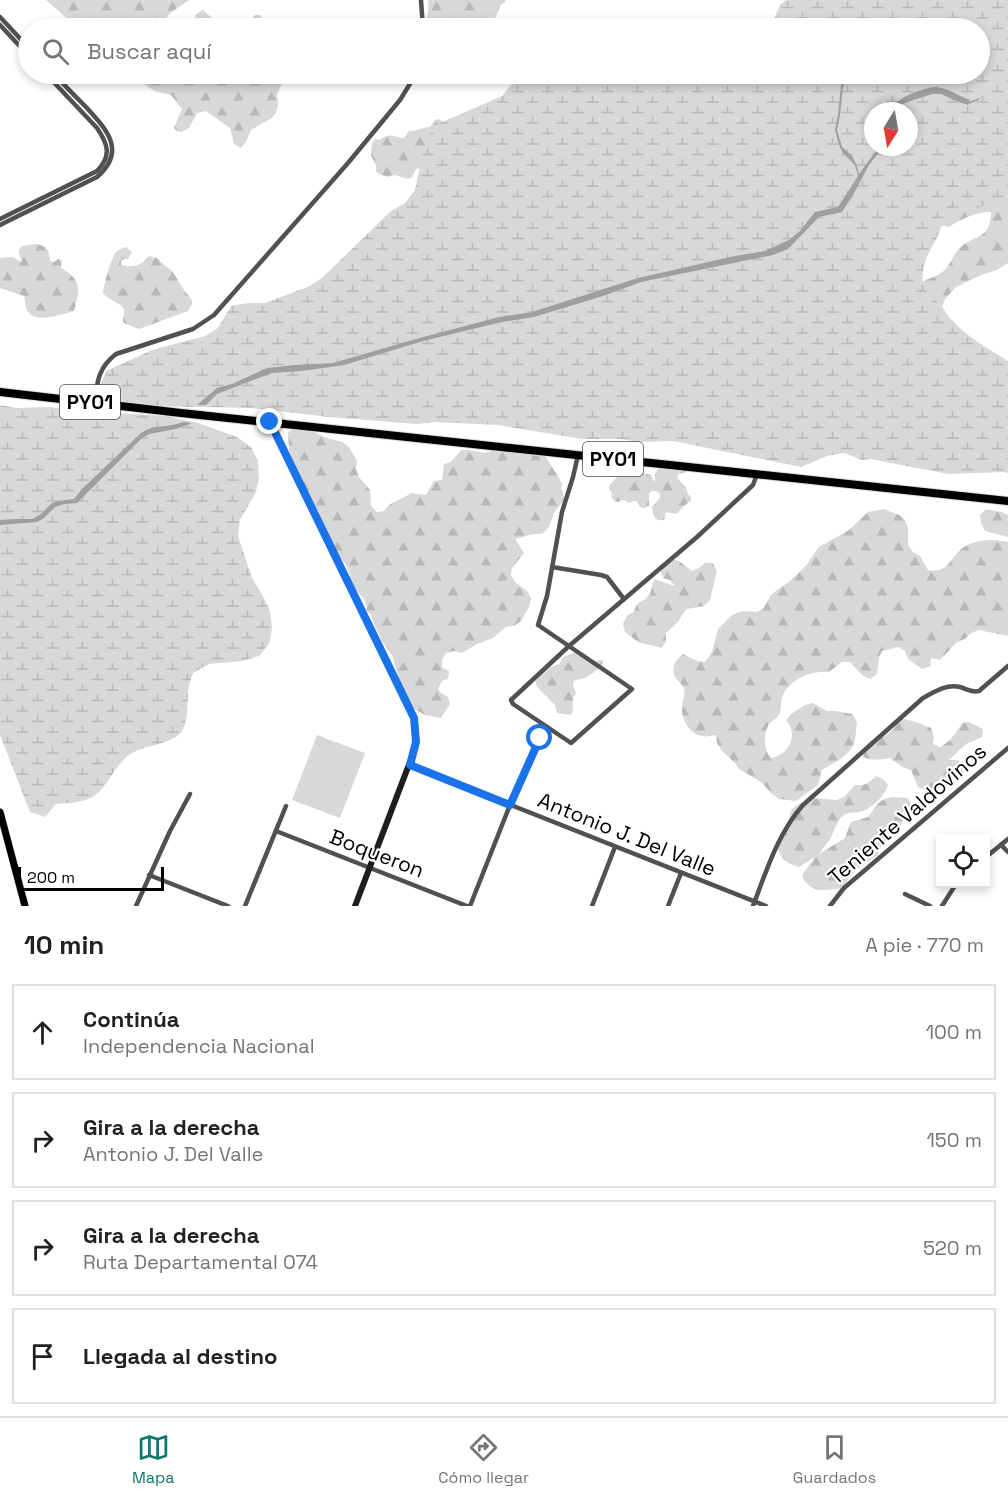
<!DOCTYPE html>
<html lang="es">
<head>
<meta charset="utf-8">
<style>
  :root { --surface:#fff; --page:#f6f6f6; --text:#202124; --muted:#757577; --line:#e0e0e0; --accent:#0f766e }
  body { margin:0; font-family:"Space Grotesk",sans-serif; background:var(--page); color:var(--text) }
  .controls { position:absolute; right:18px; bottom:18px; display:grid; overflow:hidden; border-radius:0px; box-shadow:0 3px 9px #0003 }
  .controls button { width:54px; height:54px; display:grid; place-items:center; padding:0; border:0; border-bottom:2px solid var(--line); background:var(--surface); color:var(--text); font:30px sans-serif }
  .compass { position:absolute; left:864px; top:102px; width:54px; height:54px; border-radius:50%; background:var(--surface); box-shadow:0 3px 9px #0003; rotate:191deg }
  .scale { position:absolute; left:18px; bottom:15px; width:146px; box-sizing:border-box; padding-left:6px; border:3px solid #000; border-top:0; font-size:16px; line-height:21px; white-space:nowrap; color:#000; -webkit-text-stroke:4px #fff; paint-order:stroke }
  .stop { position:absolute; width:18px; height:18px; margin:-14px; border:4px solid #1a73e8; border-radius:50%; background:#fff }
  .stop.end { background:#1a73e8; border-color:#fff; box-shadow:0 2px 6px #0008 }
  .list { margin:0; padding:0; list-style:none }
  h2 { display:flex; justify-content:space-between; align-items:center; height:78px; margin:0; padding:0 24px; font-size:26px }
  h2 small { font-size:20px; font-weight:400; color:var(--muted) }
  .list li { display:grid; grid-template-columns:39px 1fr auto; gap:18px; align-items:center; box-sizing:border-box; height:96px; margin:0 12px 12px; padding:0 12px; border:2px solid var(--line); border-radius:0px }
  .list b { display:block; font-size:22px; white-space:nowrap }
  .list p { margin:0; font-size:20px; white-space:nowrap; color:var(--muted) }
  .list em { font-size:20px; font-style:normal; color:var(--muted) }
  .icon { flex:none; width:33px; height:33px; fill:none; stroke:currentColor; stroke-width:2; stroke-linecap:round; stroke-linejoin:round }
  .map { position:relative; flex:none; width:1008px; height:906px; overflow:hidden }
  .search { position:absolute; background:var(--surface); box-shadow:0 3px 9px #0003; left:18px; right:18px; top:18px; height:66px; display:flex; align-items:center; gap:15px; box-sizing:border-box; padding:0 21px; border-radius:33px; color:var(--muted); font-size:22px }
  .sheet { height:510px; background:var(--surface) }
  nav { display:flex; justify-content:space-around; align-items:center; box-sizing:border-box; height:84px; border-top:2px solid var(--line); background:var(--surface); font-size:16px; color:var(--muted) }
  nav a { display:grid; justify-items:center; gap:3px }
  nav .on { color:var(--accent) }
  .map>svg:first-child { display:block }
  .forest { fill:url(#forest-firs) }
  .wetland { fill:url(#wetland-marsh); fill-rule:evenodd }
  .green { fill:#d8d8d8 }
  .water { fill:#9f9f9f }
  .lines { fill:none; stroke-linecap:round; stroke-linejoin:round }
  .stream { stroke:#9f9f9f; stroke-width:1.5 }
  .primary-casing { stroke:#dbdbdb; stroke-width:8 }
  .highway-casing { stroke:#dbdbdb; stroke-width:10 }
  .street { stroke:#515151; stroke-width:4.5 }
  .secondary { stroke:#1e1e1e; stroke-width:6 }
  .primary { stroke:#000; stroke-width:7 }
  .highway { stroke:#000; stroke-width:8 }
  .route { stroke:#1a73e8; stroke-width:8 }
  .labels { text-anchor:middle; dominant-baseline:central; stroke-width:4.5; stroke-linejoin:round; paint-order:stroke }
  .shield { fill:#fff; stroke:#4c4c4c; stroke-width:1.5 }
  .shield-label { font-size:20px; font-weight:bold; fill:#000 }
  .street-label { font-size:21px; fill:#000; stroke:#fff }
</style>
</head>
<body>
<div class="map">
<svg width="1008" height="906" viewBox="0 0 1008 906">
  <defs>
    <pattern id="forest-firs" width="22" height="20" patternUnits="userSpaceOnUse" patternTransform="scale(1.5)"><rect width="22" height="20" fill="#d8d8d8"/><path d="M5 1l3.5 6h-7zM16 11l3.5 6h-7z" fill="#b8b8b8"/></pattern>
    <pattern id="wetland-marsh" width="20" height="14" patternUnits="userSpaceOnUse" patternTransform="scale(1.5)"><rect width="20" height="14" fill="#d8d8d8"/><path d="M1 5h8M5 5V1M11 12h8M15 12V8" fill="none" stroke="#b8b8b8"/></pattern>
  </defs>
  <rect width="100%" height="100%" fill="#fff"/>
  <g class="forest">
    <path d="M46,0H189C179,8 163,14 163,28H78Z"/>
    <path d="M428,0H506L505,2L501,4L493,24L491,26L494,28H441L440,26L437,28H428C425,19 430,9 428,0Z"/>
    <polygon points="203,10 215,21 217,25 228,28 202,28 201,23 195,18 196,14"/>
    <path d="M255,15H260L268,24C274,24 277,19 283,19L288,25L289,28H234L240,23L248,24Z"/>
    <polygon points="127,74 285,74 286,75 277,94 278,105 276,113 270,119 251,130 246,142 241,148 234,144 230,128 206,111 197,113 189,128 181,132 177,131 174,128 182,109 171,95 155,91"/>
    <path d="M440,74H483L472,82C465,81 455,84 448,80C445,78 443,75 440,74Z"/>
    <path d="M438,119L442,121L427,166L416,169L412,177L408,179L395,175L387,177L379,174L376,171V166L371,155L372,143L375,139L380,140C390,132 393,137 404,138L409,131C417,132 422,127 430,127L435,120Z"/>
    <path d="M1008,176V263L997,270L981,275L956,287L945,299L942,307L933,313L916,286C925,278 932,279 941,273C949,268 952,257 958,250C971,234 991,242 991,212C976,212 961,219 949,227L933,223Z"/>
    <path d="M35,244C47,245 49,250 50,261L54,262L58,259L62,260L61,268C82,280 80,289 74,311C62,314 34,325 27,310C25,306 25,300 24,296L0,288V258L12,257L22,262C15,246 20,246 35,244Z"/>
    <path d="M126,247L132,252L128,259H124L121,261V265C129,267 137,267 143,262C145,260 147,257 149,256L157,258L163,264L173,272L184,290L192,300V304L188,311L139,329L126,324L123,322C123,318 124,314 124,310C123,303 109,301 103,293C104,284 111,257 117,251C119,249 123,248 126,247Z"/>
    <path d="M295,428L312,431L327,438L342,442L349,447L357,461L356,469L359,477L370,490L371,506L377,512L384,511C391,500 400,501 411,493L426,495L434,481L442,480L444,464L451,462L461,450H469L485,453L493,450L511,452L522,448L546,457L562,483L561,489L563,492L564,500L554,513L549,527L542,534H533L515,539L524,553L512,568L511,575L515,582L528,592L531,599L529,607L521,621L514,626L506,627L493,638L477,644L462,653L454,651L446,653L442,660V667L449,671L448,679L442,681L438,689L441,693L448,697L450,704L441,718L425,715L404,703L401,695L399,679L392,655L381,640L380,636L375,627L371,615L367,611L365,600L351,584L350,575L347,567L338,555L321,521L319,512L304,491L289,450L288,432Z"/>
    <path d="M659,467L687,469L686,472L678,474L677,478L686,487L688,494L691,497V501C688,503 686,504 684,506C675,513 681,516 666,512L664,520C654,522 653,515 652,507L660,498V494L656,491H652L649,494V506C643,510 639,508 637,501H633L629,503C625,500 623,499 618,502L614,501L611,496L612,492L609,490V486C611,483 621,473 624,471L636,474L644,473L651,475L653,479L655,482V474Z"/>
    <path d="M884,509L899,515L905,520L908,528V545L913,552L920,556L928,570C946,573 948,563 958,552C970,539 992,538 1008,542V636L979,630L971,633L965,639L957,642L940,660L931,658L930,666L922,669L908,659L905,651L898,647L882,651L879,658L877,674L870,679L862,675L850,662H842L829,672C812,670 787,680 782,698C780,704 782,711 778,716C775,720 771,721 768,726C763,736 764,750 771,758C789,755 799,735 786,720L791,714L805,705L813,703L827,711H836L852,714L857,722C856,729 856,739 853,746C846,758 833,763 822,770L818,785L796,801L779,799L772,794L761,782L739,769L734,762L722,751L717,743L716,735C711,736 706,737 702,736C689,734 681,719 682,707C682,702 686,695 684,689C683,685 678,681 676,678C670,669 675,660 683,654L697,661L705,662L712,652L718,629L732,615L739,612L747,611L756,612L763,609L771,595L777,590L790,581L805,567L819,547L849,530L868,512Z"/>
    <polygon points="986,509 1002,512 1008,515 1008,537 985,531 981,523 980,515"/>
    <polygon points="671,559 679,561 692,571 699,568 705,563 713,563 717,571 710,600 704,606 687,609 682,615 678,622 666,633 666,641 662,648 638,642 625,632 623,624 627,616 634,611 637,604 644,600 650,594 654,579 675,586 670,580 663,578 660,569"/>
    <path d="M576,652L592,662L600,660L604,661C601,668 591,675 584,678C581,679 577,680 574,681L573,685L576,693C575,695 573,697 573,700C571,706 576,710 570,715L557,713L555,705C553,703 536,686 536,685C535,683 536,682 536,680L551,667L559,664L563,657Z"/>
    <path d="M900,718L916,722L931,728L934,736L933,744L940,747C951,741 956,733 962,723L969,722L983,729L982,737L966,744L949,760H957L964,763L966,771C957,773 953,776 949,785C941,789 935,787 926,790L918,787L911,770L904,768L890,758C880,760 873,761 863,757C868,731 881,743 891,731C894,728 897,722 900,718Z"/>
    <path d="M876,776L883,779L888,785C885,796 870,811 858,812C853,813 849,812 844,815C836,820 835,831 830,839C827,844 822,849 819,854L845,838L851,822L868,817L877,804L884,799L892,797L908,798L912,805C910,811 907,814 904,819C896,833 903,836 884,840L880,848L878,855C865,864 849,872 844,888C827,890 809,895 802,875L815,857L799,867C782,862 781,857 775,841H779L787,827L791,810L797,805L812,798L837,800L844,797L855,785C865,786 869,783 876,776Z"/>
  </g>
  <g class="wetland">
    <path d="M786,0H1008V193L1004,200L953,215C939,222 942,229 936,240C928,252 920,270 923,284C925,293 935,299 941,305C945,310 947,316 952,320C967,337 989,349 1008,361V473L1004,472L948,474L870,459L862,460L844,453L827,456L801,467L673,441L640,442L620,439H582L498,425L435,422L417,424L329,417L251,408L147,406L113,399L106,394L100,386L106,371L152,350L205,336L218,328L231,306L248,303H265L310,286L323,277L391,211L405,203L415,190L422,156L433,126L502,96L520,74H980V28H770L780,5ZM873,111H909V147H873Z"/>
    <path d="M0,405L17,408L50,407L99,414L116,413L165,416L198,423L237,437L251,447L258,461L259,477L256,492L240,520L238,536L252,578L263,596L270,611L272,628L269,644L259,656L242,661L209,664L193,673C192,677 190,681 189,686C186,701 190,717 182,731C175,743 148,745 136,751C113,761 110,790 88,799C80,803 64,803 56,804L45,817L30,812L0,735Z"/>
  </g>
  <polygon class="green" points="317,735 365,753 340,818 292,800"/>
  <g class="water">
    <polygon points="845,74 848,74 843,87 840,115 837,130 842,147 852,156 857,166 859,174 879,147 883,147 869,165 853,195 842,212 819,217 788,249 773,255 641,282 603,296 534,317 502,322 423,341 344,365 302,371 272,373 217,394 206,405 197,405 217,388 232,384 267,368 295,365 333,363 416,339 499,317 532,312 638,278 735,256 765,251 789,240 800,231 815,212 838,207 858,176 855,165 843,153 839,145 835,130 838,115 841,86"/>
    <path d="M934,87C947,87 958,96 970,100L968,105L956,101L941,94H932L902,104L897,111H890C899,96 918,90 934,87Z"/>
    <path d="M183,422L192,423L176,429L149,434L141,439L77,503L64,504L55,507L44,518L37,522L0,525V520L16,519H32L41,514L52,503L58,501L74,499L82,489L141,433C154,424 169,428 183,422Z"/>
  </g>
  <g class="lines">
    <polyline class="stream" points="969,103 979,99"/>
    <g class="primary-casing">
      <polyline id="primary" points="0,812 25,906"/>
    </g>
    <g class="highway-casing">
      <polyline id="highway" points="0,392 181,413 1008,501"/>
    </g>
    <g class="street">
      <polyline points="421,0 423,28"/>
      <polyline points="0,17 28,47"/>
      <polyline points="0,25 28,55"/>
      <path d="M0,219L97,171C112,156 108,144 97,128L46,74"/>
      <path d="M0,225L97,177C127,151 107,130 86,107C75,96 64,85 54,74"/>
      <path d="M96,402C96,382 99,367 116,354L193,329L214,315L348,163L400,100L416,74"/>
      <polyline points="578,455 573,477 562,512 547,596 538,625 632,689 571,743 513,704 511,700 569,646 697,537 753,485 757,474"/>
      <polyline points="552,567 601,575 607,577 624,599"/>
      <polyline points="410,765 766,906"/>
      <polyline points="276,831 467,906"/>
      <polyline points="1001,845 1008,852"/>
      <polyline points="986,857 1008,839"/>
      <polyline points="149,875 228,906"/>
      <polyline points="905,894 930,906"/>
      <polyline points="136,906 170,831 190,794"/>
      <polyline points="245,906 286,806"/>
      <polyline points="470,906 510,805 540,738 547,727"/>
      <polyline points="592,906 615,847"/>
      <polyline points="668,906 681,873"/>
      <path d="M753,906C766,872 778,833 803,805L923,698C934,692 946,684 960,687C967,689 971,693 979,691L1008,666"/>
      <polyline points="830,906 844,888 1008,748"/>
      <polyline points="942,906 956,884"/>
    </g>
    <polyline class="secondary" points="270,422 414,718 416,742 413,754 355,906"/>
    <use href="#primary" class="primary"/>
    <use href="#highway" class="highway"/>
  </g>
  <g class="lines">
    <polyline class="route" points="270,422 414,718 416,742 410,765 510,805 540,738"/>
  </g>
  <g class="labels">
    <g class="shield">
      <rect x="60" y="385" width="60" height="34" rx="4.5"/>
      <rect x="583" y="442" width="60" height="34" rx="4.5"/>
    </g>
    <g class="shield-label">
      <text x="90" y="402">PY01</text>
      <text x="613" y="459">PY01</text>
    </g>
    <g class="street-label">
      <text transform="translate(907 814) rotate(-41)">Teniente Valdovinos</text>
      <text transform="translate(627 834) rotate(22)">Antonio J. Del Valle</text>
      <text transform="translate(377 853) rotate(21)">Boqueron</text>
    </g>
  </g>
</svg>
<div class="controls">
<button><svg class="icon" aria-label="locate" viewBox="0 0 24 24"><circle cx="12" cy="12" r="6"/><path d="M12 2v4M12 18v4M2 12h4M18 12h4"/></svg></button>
</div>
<svg class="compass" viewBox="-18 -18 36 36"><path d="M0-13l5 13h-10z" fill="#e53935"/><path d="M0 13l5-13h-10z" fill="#757577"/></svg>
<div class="scale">200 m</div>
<div class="stop" style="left:540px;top:738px"></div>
<div class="stop end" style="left:270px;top:422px"></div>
<div class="search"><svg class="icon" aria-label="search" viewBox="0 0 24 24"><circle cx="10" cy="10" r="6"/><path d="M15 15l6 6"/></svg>Buscar aquí</div>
</div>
<section class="sheet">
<h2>10 min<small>A pie · 770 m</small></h2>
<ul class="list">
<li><svg class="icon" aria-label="ahead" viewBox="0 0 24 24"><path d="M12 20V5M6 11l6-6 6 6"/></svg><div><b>Continúa</b><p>Independencia Nacional</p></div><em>100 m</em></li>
<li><svg class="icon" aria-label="right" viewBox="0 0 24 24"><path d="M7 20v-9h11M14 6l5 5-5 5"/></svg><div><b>Gira a la derecha</b><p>Antonio J. Del Valle</p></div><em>150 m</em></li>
<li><svg class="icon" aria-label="right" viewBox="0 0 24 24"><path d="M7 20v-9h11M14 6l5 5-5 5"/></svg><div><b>Gira a la derecha</b><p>Ruta Departamental 074</p></div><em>520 m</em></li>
<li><svg class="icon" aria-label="arrive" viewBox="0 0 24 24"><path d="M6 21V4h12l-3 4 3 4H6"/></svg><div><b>Llegada al destino</b></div></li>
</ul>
</section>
<nav>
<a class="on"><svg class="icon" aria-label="map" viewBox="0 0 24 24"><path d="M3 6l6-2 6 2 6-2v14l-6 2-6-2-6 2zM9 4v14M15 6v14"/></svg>Mapa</a>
<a><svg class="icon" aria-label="directions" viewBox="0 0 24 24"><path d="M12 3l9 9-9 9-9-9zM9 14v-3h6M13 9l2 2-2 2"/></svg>Cómo llegar</a>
<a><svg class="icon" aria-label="saved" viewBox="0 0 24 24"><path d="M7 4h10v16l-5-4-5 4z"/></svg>Guardados</a>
</nav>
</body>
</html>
